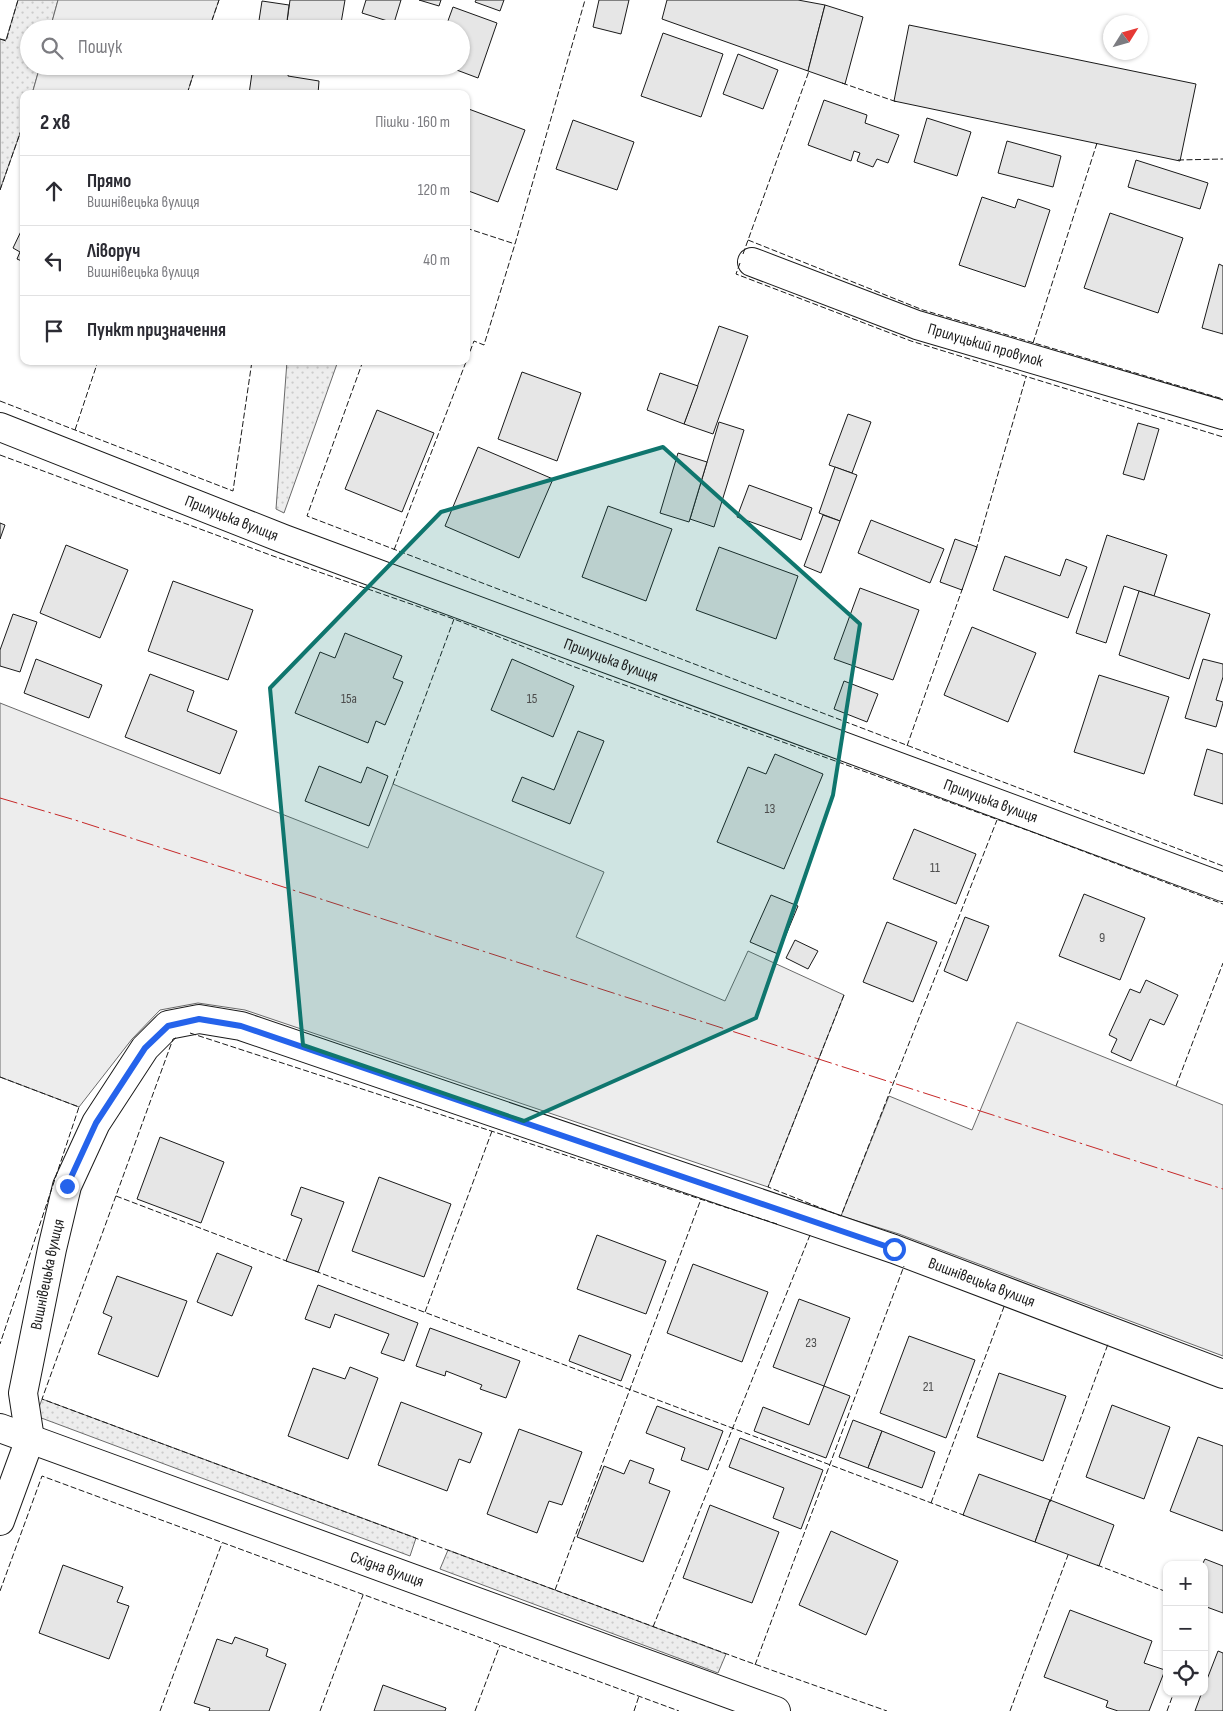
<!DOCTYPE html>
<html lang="uk">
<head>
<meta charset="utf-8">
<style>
  :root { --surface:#fff; --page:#f7f7f7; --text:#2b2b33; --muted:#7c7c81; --line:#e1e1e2 }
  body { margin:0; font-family:"Sofia Sans Condensed",sans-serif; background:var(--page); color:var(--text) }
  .controls { position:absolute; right:15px; bottom:15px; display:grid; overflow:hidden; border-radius:10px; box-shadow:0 1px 4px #0004 }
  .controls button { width:45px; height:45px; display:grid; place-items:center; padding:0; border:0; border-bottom:1px solid var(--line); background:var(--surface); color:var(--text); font:25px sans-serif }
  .compass { position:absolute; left:1103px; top:15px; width:45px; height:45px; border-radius:50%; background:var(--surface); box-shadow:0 1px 4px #0004; rotate:53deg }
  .stop { position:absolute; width:15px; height:15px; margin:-11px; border:4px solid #2563eb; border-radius:50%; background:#fff }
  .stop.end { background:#2563eb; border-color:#fff; box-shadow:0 1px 5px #0008 }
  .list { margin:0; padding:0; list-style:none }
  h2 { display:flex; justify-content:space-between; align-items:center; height:65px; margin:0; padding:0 20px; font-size:21px }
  h2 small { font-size:16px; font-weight:400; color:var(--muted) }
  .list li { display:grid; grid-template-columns:32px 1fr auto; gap:15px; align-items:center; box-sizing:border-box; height:70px; padding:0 20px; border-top:1px solid var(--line) }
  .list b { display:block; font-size:19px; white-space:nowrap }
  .list p { margin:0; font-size:16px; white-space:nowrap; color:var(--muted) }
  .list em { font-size:16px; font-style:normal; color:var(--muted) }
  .icon { flex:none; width:28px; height:28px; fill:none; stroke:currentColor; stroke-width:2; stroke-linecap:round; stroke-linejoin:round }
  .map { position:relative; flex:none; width:1223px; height:1711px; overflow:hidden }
  .search { position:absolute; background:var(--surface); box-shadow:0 1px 4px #0004; left:20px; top:20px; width:450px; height:55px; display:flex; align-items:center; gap:12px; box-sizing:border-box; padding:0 18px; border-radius:28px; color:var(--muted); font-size:19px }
  .panel { position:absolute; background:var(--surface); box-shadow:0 1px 4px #0004; left:20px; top:90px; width:450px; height:275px; border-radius:10px }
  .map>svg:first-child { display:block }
  .grass { fill:url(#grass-dots); stroke:#6a6a6a }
  .garden { fill:#ededed; stroke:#6a6a6a }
  .building { fill:#e6e6e6; stroke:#1a1a1a }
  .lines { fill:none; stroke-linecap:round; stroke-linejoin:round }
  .minor-casing { stroke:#1a1a1a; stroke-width:30 }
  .minor { stroke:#fff; stroke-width:28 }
  .fence { stroke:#1a1a1a; stroke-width:1; stroke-dasharray:6 2.5; stroke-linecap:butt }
  .power { stroke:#c62828; stroke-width:1; stroke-dasharray:18 4 2.5 4; stroke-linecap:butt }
  .route { stroke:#2563eb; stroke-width:6 }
  .marked { fill:#0f766e; fill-opacity:0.2; stroke:#0f766e; stroke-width:4; stroke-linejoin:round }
  .labels { text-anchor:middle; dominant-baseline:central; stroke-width:4; stroke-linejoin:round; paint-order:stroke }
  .number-label { font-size:14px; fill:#4d4d4d }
  .street-label { font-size:16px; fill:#1a1a1a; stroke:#fff }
</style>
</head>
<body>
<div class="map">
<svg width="1223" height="1711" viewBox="0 0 1223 1711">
  <defs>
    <pattern id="grass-dots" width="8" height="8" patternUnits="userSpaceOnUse" patternTransform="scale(1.25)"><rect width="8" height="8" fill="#ededed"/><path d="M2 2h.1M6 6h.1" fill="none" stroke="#cbcbcb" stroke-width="1.8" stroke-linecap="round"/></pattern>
  </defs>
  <rect width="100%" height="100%" fill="#fff"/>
  <g class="grass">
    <polygon points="18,0 58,0 50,29 29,29 29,66 40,66 32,94 24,94 24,122 0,190 0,39 6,40"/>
    <polygon points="287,361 338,361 284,513 276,509"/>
    <polygon points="42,1399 416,1538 410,1556 36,1416"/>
    <polygon points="448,1550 726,1654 718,1673 440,1569"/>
  </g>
  <g class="garden">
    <polygon points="58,0 219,0 209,29 50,29"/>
    <polygon points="40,66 196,66 187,94 32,94"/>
    <polygon points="0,703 368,848 393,784 604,872 576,937 725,1001 748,951 844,995 768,1187 245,1010 198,1003 160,1010 132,1039 79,1107 0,1077"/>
    <polygon points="1017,1022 1223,1105 1223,1356 899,1234 841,1216 889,1096 972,1130"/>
  </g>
  <g class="building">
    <polygon points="290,0 345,0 340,29 286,29"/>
    <polygon points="366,0 401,0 394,23 362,13"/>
    <polygon points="419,0 441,0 439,6"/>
    <polygon points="476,0 504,0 500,11 475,2"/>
    <polygon points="599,0 629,0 621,34 593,27"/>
    <polygon points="667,0 798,0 825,5 808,71 662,19"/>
    <polygon points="262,1 289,5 286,29 258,27"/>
    <polygon points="825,5 863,17 845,84 808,71"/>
    <polygon points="453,7 497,23 478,78 446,66 461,66 461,29 445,29"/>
    <polygon points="909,25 1196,84 1180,161 894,101"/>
    <polygon points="663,33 723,54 701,117 641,96"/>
    <polygon points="738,54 778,70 763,109 723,94"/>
    <polygon points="253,66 289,66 288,76 319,81 318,94 249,94"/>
    <polygon points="824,100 867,115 865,123 899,135 888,163 877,159 873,167 857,161 860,153 854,151 851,161 808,145"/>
    <polygon points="466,108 525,130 498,202 466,190"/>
    <polygon points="927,118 971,132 957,176 914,162"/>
    <polygon points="573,120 634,142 617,190 556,169"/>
    <polygon points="1007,141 1061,156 1053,187 998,173"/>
    <polygon points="1136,160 1208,183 1200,209 1128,187"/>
    <polygon points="982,197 1015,208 1018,199 1050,210 1025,287 959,265"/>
    <polygon points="1110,213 1183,238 1158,313 1084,288"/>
    <polygon points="24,225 24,262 17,259 20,252 13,248"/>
    <polygon points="1219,264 1223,266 1223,334 1202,328"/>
    <polygon points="719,326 748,336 713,434 684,424"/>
    <polygon points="522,372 581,393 557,461 498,439"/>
    <polygon points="660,373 698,386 684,424 647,410"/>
    <polygon points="377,410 434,433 402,512 345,489"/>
    <polygon points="848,414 871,422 852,473 829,465"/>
    <polygon points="719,422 744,430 714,527 690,519"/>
    <polygon points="1138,423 1159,429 1144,480 1123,474"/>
    <polygon points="478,447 553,479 519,558 445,526"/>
    <polygon points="678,453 707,462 689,522 660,513"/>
    <polygon points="835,467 857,475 840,521 819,513"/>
    <polygon points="749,485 812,508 801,540 737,517"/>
    <polygon points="608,506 672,529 646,601 582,577"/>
    <polygon points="823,515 840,521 821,573 804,566"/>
    <polygon points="871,520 944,549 930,583 858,553"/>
    <polygon points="0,523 5,525 0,539"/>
    <polygon points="1107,535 1167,555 1154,596 1124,586 1106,643 1076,633"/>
    <polygon points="955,539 977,547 962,590 940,582"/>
    <polygon points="66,545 128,570 100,638 40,613"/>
    <polygon points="719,547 798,576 776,639 696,610"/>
    <polygon points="1005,556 1060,576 1066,559 1087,567 1068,618 993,590"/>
    <polygon points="173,581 253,610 228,680 148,651"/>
    <polygon points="860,588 919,610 893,680 834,659"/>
    <polygon points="1139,591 1210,614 1189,679 1119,655"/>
    <polygon points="13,614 37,622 20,672 0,666 0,650"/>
    <polygon points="972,627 1036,653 1008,722 944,695"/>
    <polygon points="345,633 402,656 393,678 403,682 385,725 376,721 368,743 295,713 320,652 335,658"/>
    <polygon points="36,659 102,685 89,718 24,693"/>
    <polygon points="512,659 574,686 553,737 491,710"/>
    <polygon points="1203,659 1223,664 1223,677 1216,700 1223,702 1223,703 1216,727 1185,718"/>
    <polygon points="150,674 194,691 187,711 237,731 220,774 125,737"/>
    <polygon points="1099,675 1169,697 1144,774 1074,752"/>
    <polygon points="844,681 878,694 867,722 834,709"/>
    <polygon points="578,731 604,741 570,824 512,801 522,777 554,790"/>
    <polygon points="1207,749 1223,754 1223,804 1194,795"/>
    <polygon points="775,754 823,774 784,869 717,842 748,767 766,774"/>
    <polygon points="319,766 361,783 367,767 388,776 369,826 305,801"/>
    <polygon points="914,829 976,854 956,904 893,879"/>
    <polygon points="1084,894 1145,918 1120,980 1059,956"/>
    <polygon points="771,895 798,906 778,954 750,942"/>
    <polygon points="965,917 989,926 967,981 944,971"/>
    <polygon points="887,922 937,942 913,1002 863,982"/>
    <polygon points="795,940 818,951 808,969 786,958"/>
    <polygon points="1146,980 1178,995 1164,1025 1150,1019 1131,1061 1111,1052 1117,1039 1109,1035 1130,989 1140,993"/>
    <polygon points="160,1137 224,1162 201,1223 137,1199"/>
    <polygon points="379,1177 451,1204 424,1277 352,1251"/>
    <polygon points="301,1187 344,1202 318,1272 286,1261 302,1219 291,1215"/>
    <polygon points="597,1235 666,1261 646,1314 577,1289"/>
    <polygon points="217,1253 252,1267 232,1316 197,1302"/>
    <polygon points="693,1264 768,1292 742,1362 667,1333"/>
    <polygon points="117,1276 187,1301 158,1377 98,1354 112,1317 103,1313"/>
    <polygon points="318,1285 418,1323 404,1361 381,1353 389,1334 335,1314 330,1328 305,1319"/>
    <polygon points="799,1299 850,1318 824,1386 773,1367"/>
    <polygon points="430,1328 520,1361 506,1398 480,1389 482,1385 446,1371 445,1376 416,1366"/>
    <polygon points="579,1335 631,1355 621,1381 569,1361"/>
    <polygon points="909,1336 975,1360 946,1438 880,1413"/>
    <polygon points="350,1367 378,1378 348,1459 288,1436 313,1368 345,1379"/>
    <polygon points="999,1373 1066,1396 1043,1461 977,1437"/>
    <polygon points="824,1386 850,1396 826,1458 754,1431 763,1407 809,1425"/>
    <polygon points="401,1402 482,1433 470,1463 459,1459 447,1491 378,1465"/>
    <polygon points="1112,1405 1170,1427 1144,1499 1086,1477"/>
    <polygon points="657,1406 723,1431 708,1470 681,1460 685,1448 646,1433"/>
    <polygon points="853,1420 882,1431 868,1468 839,1457"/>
    <polygon points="519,1429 582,1452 562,1505 549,1501 537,1533 487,1514"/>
    <polygon points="882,1431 935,1452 922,1488 868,1468"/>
    <polygon points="1198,1437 1223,1446 1223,1531 1170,1511"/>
    <polygon points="740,1438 823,1470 801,1529 773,1518 784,1488 729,1467"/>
    <polygon points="630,1460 654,1469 649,1483 670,1491 643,1562 577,1537 604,1466 624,1474"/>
    <polygon points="979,1474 1050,1500 1035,1542 963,1515"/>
    <polygon points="1050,1500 1114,1525 1099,1566 1035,1542"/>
    <polygon points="710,1505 779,1532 752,1603 683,1578"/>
    <polygon points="831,1531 898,1561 866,1635 799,1605"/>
    <polygon points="1205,1559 1223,1566 1223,1613 1204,1606 1204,1565 1202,1565"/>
    <polygon points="63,1565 123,1587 117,1602 129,1606 109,1659 39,1633"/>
    <polygon points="1070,1610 1152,1641 1144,1663 1165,1670 1149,1711 1118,1711 1106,1707 1108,1701 1044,1677"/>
    <polygon points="235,1637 268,1649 266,1656 286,1664 269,1711 209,1711 210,1708 194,1703 217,1639 232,1644"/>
    <polygon points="1218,1651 1223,1653 1223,1711 1195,1711 1202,1692 1204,1692 1204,1687"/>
    <polygon points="383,1685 446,1708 445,1711 374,1711"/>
  </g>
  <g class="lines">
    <g class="minor-casing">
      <g id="minor">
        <path id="s1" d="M752,262L917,325L1223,415"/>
        <path id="s2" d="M0,427L284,539L1223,887"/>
        <path id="s3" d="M0,1428L776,1711"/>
        <path id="s4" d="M0,1521L30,1439L23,1393L52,1249L67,1186L96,1123L145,1048L168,1025L199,1019L241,1026L894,1249L1223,1374"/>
      </g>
    </g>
    <use href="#minor" class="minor"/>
    <g class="fence">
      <polyline points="209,29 219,0"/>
      <polyline points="0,39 6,41 18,0"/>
      <polyline points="842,83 897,102"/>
      <polyline points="187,94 196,66"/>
      <polyline points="1178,160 1223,159"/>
      <polyline points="0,190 24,122"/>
      <polyline points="466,228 515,244"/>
      <polyline points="748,240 923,310 1223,399"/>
      <polyline points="743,254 809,71"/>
      <polyline points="740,263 736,274 911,341 1223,437"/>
      <polyline points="1033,343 1097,143"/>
      <polyline points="363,361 307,516 1223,866"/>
      <polyline points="0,401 233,491 252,361"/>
      <polyline points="75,430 98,361"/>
      <polyline points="0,455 273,556 454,619 572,666 1035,833 1223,904"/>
      <polyline points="394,550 474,341 484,345 515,244 585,0"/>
      <polyline points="976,550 1026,377"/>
      <polyline points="907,746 963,587"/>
      <polyline points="393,784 454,619"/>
      <polyline points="844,995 768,1187 841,1216 997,820"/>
      <polyline points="190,1033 777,1224"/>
      <polyline points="176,1038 173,1039 42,1399 743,1660 887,1711"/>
      <polyline points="0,1077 79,1107 0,1344"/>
      <polyline points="1176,1086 1223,963"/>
      <polyline points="116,1196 289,1262"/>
      <polyline points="315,1271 966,1516"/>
      <polyline points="425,1312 492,1131"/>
      <polyline points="1050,1502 1108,1344"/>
      <polyline points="931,1503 1005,1304"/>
      <polyline points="1097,1565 1167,1592"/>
      <polyline points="555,1590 701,1199"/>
      <polyline points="0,1591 42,1476 679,1711"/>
      <polyline points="653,1627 810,1235"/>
      <polyline points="755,1665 904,1266"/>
      <polyline points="160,1711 222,1543"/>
      <polyline points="320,1711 363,1595"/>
      <polyline points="475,1711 500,1645"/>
      <polyline points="634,1711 639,1696"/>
      <polyline points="1010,1711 1068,1555"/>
      <polyline points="1167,1711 1174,1692"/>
    </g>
    <polyline class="power" points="0,798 75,820 1223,1189"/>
  </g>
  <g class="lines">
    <polyline class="route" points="67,1186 96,1123 145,1048 168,1026 199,1019 241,1026 894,1249"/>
  </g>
  <path class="marked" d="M663,447L860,624L833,795L756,1018L524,1121L303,1045L270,688L441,512Z"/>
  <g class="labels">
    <g class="number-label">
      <text x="349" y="698">15а</text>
      <text x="532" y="698">15</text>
      <text x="770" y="808">13</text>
      <text x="935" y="867">11</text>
      <text x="1102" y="937">9</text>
      <text x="811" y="1342">23</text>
      <text x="928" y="1386">21</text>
    </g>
    <g class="street-label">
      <text stroke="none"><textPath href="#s1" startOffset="248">Прилуцький провулок</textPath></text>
      <text stroke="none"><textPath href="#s2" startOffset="249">Прилуцька вулиця</textPath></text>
      <text stroke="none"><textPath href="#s2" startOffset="654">Прилуцька вулиця</textPath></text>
      <text stroke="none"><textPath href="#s2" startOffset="1059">Прилуцька вулиця</textPath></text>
      <text stroke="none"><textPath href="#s4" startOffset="255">Вишнівецька вулиця</textPath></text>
      <text stroke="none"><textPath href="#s4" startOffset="1395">Вишнівецька вулиця</textPath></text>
      <text stroke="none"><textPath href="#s3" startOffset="412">Східна вулиця</textPath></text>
    </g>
  </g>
</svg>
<div class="controls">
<button>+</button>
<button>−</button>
<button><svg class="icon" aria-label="locate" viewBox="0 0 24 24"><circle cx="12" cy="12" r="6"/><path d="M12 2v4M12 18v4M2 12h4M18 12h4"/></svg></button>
</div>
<svg class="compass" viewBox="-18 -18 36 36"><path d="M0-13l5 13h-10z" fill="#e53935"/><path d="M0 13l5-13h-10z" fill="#7c7c81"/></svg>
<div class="stop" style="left:894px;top:1249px"></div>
<div class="stop end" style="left:67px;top:1186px"></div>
<div class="search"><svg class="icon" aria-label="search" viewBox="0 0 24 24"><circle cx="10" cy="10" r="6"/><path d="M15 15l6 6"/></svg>Пошук</div>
<section class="panel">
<h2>2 хв<small>Пішки · 160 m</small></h2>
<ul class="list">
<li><svg class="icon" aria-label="ahead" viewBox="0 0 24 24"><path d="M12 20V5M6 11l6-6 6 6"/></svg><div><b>Прямо</b><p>Вишнівецька вулиця</p></div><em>120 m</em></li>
<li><svg class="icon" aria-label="left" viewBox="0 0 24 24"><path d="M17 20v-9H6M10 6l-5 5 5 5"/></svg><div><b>Ліворуч</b><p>Вишнівецька вулиця</p></div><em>40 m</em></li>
<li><svg class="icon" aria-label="arrive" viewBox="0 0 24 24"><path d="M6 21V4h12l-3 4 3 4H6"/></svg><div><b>Пункт призначення</b></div></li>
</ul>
</section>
</div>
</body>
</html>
